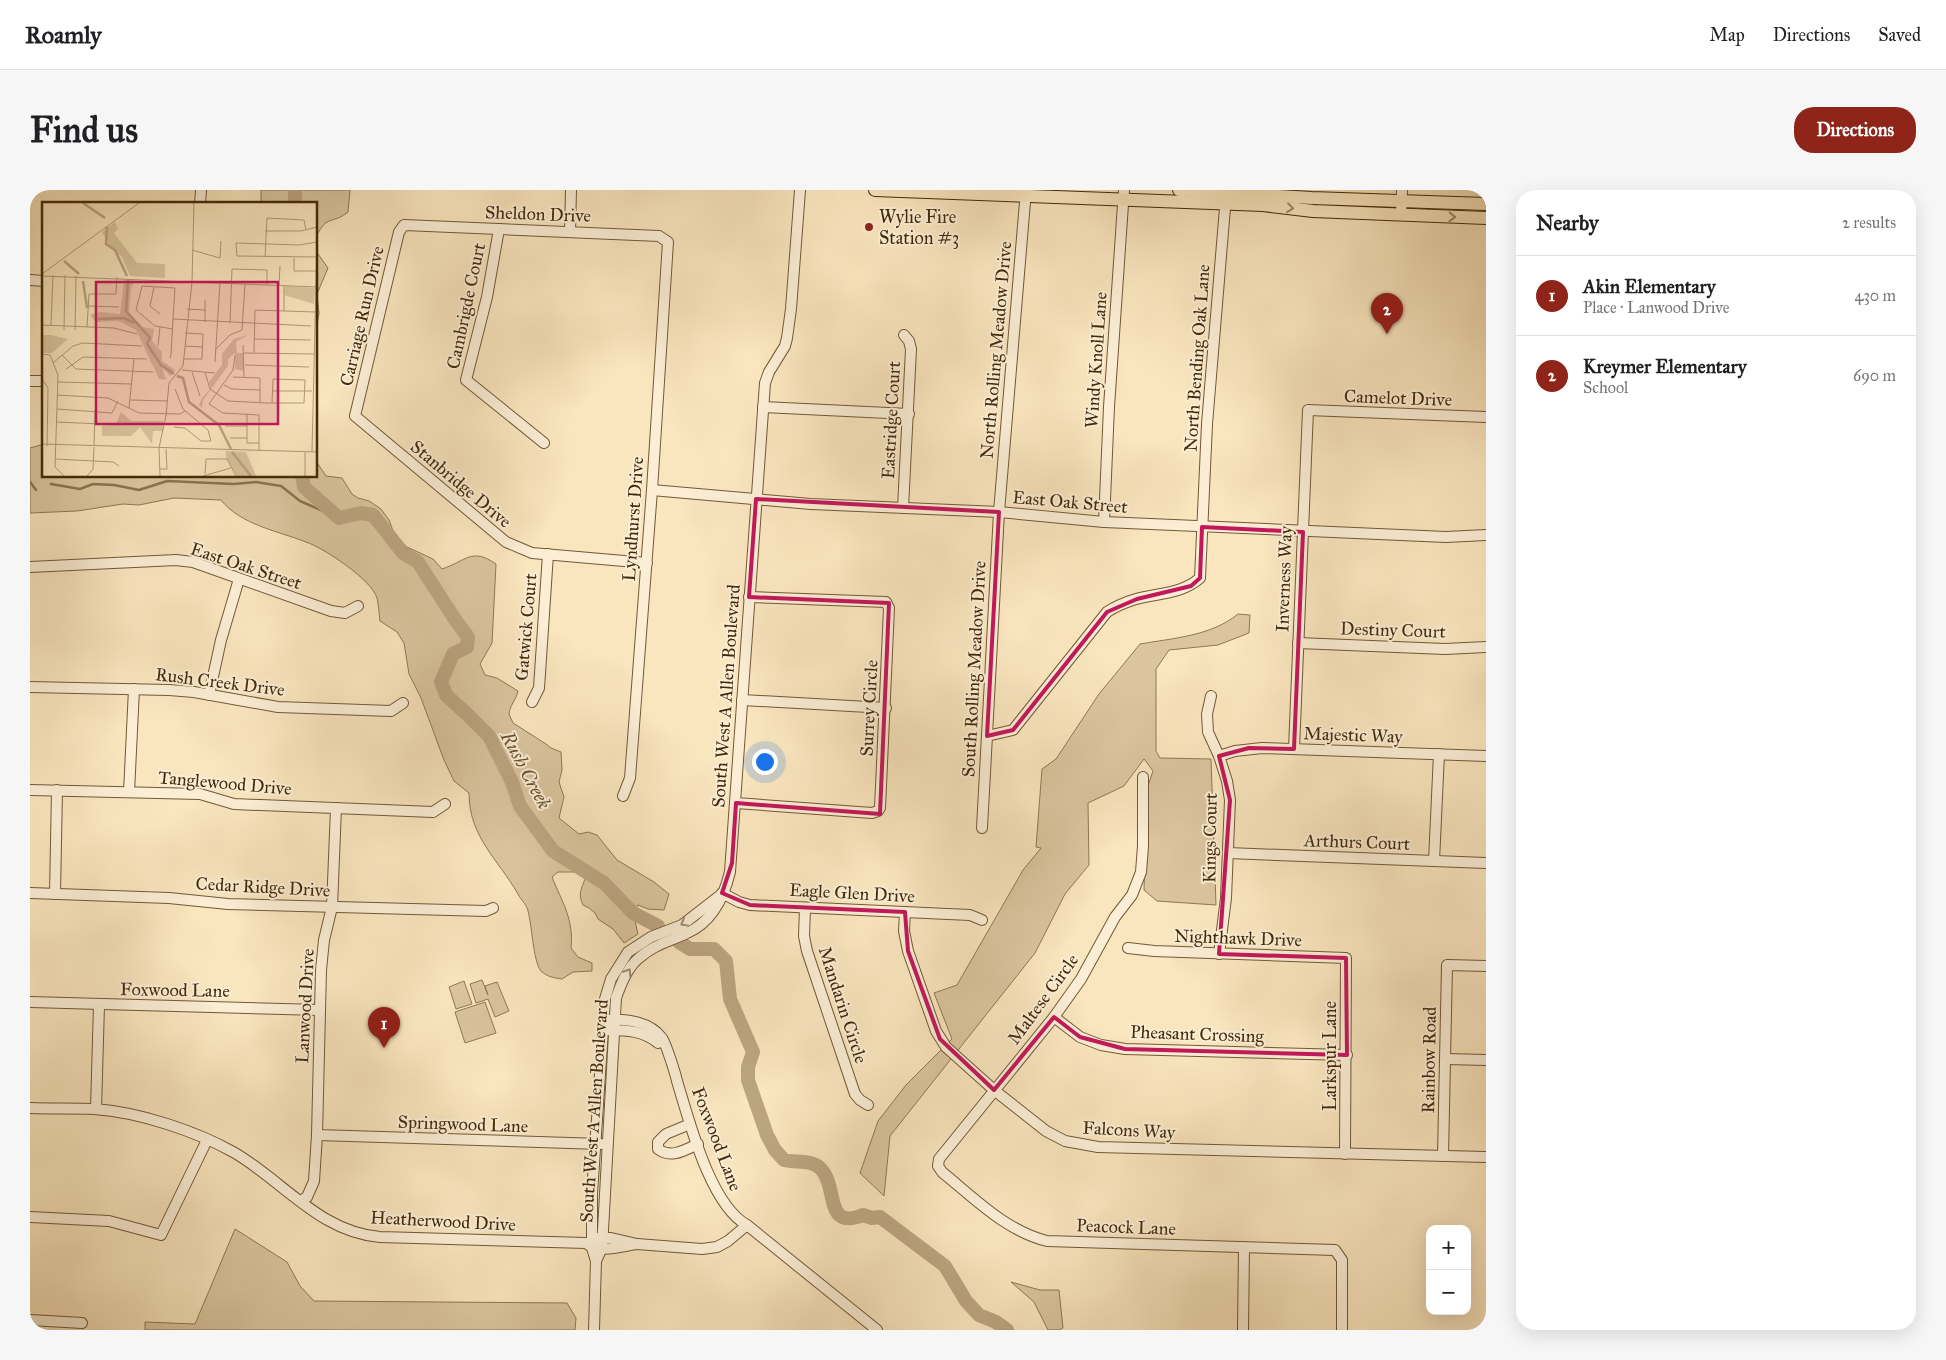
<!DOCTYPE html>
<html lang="en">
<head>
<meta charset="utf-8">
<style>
  :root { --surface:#fff; --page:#f6f6f6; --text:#202124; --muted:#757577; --line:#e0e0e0; --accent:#8f2418 }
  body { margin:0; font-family:"IM FELL Great Primer",serif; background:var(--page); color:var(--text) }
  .controls { position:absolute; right:15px; bottom:15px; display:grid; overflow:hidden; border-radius:10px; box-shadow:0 5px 20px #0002 }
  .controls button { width:45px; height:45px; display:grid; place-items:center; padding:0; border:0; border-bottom:1px solid var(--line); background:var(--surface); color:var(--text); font:25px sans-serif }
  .you { position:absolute; left:734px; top:571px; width:18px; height:18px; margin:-12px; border:4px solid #fff; border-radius:50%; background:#1a73e8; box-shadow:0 0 0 8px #1a73e833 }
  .badge { display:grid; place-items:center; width:32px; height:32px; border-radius:50%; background:var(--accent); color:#fff; font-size:16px; font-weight:700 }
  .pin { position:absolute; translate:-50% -41px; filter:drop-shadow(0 1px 2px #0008) }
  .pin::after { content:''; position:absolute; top:26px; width:18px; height:15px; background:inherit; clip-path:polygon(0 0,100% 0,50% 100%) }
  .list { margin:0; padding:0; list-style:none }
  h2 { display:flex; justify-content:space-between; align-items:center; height:65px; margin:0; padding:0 20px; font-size:21px }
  h2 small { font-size:16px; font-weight:400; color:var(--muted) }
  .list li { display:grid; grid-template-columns:32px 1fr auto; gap:15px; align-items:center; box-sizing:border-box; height:80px; padding:0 20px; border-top:1px solid var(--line) }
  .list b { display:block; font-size:19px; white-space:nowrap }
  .list p { margin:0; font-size:16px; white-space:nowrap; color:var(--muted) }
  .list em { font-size:16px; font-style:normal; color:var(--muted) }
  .map { position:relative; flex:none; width:1456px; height:1140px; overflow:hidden; border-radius:20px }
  header { display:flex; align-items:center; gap:30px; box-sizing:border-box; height:70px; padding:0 25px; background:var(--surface); border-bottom:1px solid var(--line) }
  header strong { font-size:24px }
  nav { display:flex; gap:28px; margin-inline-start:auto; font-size:18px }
  .intro { display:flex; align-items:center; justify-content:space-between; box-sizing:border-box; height:120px; padding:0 30px }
  h1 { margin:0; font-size:35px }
  .button { padding:12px 22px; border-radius:20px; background:var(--accent); color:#fff; font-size:18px; font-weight:700 }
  main { display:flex; gap:30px; padding:0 30px }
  aside { flex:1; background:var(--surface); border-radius:20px; box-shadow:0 5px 20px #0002 }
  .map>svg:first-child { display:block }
  .green { fill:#dac59f; stroke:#8f7854 }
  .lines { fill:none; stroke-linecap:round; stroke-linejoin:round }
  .stream { stroke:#8b7451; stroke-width:2.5 }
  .river { stroke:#bba581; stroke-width:14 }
  .minor-casing { stroke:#715937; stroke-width:12 }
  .major-casing { stroke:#442a0a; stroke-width:14 }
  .minor { stroke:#fbeed5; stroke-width:10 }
  .major { stroke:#f9e5be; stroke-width:12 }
  .oneway { stroke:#9e8864 }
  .oneway2 { stroke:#a08c70 }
  .marked { fill:none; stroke:#c2185b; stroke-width:4; stroke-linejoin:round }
  .poi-dot { fill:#8f2418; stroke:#fbeed5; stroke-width:2 }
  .labels { text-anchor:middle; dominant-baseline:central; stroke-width:4; stroke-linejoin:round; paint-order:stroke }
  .street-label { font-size:18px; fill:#442a0a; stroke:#fbeed5 }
  .poi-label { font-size:18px; fill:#442a0a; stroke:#fbeed5; text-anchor:start }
  .water-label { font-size:19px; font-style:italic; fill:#684f2e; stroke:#fbeed5 }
  .inset-river { fill:none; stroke:#bba581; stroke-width:2.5 }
  .inset-road { fill:none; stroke:#b19a76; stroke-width:1 }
  .view { fill:#c2185b; fill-opacity:0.15; stroke:#c2185b; stroke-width:2.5 }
  .inset-edge { fill:none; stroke:#442a0a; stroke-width:2.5 }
</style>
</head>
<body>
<header>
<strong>Roamly</strong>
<nav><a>Map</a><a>Directions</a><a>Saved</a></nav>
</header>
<div class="intro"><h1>Find us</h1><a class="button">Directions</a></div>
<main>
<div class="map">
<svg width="1456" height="1140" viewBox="0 0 1456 1140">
  <rect width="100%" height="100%" fill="#f9e5be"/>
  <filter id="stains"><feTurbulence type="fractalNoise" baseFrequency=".004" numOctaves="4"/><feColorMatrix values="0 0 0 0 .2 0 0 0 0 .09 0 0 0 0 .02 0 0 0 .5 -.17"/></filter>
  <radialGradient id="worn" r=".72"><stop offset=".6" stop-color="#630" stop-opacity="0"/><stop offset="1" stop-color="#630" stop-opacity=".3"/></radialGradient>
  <g class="green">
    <path d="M231,0H320L318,22C302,35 297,24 286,47V14H231Z"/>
    <polygon points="286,56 288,64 298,78 287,104 289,123 286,141"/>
    <path d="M14,254V286H286V271L296,286L312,288L322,304L328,308L339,311L351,319L359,330L365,346L377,357L403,369L412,379C436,371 442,357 466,374L462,453L450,474L455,485L467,488L488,501C486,510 480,515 479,524L483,533L516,554L521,558L531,562L532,580L529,592L534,607L529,628L549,644L558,642L567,645L587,670L624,692L639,704L634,720L618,719L608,715L603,723L608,744L594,753L583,739L568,729L565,723L559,718L553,715C548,705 551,699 555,689L547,682H528L522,687C532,712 544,729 541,758L548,767L562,773V781L543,782L532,789C525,788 517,787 511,781C503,771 502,735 498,721C497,715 491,710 488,704C468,669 439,647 439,603L424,591L414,570L391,508L379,484L374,453L367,442L350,431C349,424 349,416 347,408C342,390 294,358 276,352C248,341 211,335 191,310L144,308L109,315L93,314L47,321L0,323V258Z"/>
    <path d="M1208,424L1220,425L1219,443L1188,455L1139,460L1126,479V561L1130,568L1181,569L1186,715L1127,711L1114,700L1117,599L1123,581L1114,569L1094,596L1058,613L1059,675L1035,704L1005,763L860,946L854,1006L830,983L848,931L876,895L922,849L904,803L927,795L993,680L1011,658L1006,657L1012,579L1026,569L1069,504L1110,454C1144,448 1181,446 1208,424Z"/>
    <polygon points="452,790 458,805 455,796 467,792 479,821 465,827 458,809 446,813 440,794"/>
    <polygon points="434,791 442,814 426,819 419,797"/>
    <polygon points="455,812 466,843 435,853 425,822"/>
    <polygon points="205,1039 257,1072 270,1096 284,1111 537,1113 546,1128 545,1140 115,1140 115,1132 165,1134"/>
    <polygon points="981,1092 1010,1100 1029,1100 1033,1138 1029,1140 1018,1140 1004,1112"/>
  </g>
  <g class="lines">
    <g class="stream">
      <polyline points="0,292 6,300"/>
      <polyline points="21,294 50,299 63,294 84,295 109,300 137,291 204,294 226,292 251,296 270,311 309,328"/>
    </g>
    <g class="river">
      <polyline points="265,0 265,14"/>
      <polyline points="272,286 274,297 309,328 331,323 343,325 373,363 388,372 424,428 438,447 437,457 423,464 411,492 416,505 439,526 459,546 482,592 490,616 523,661 574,693 603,723 628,736"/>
      <path d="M649,752L660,759H684L696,771L700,809L723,862L718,877V890L737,945L745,960L754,970C766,973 780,969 790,978C809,996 793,1041 833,1025L842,1028L850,1027L915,1076L936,1111L949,1125L966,1132L977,1140"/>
    </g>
    <g class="minor-casing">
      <g id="minor">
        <polyline points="170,14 171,0"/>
        <polyline points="1371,25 1372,0"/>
        <polyline points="469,39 457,107 436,190 514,253"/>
        <polyline points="540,42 541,0"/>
        <polyline points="0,90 14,91"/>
        <polyline points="0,191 14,191"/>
        <polyline points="733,217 879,224"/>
        <polyline points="622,300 781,314 969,322 1074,332 1416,347 1456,345"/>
        <polyline points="873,318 881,159 879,151 874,145"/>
        <polyline points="1074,332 1079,217 1094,0"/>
        <polyline points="0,377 146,370 163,372 301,421 315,423 328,416"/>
        <polyline points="1268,453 1415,459 1456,457"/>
        <polyline points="0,497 139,500 164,502 248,517 361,521 373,513"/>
        <polyline points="179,505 191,450 209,389"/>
        <polyline points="1181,506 1177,524 1178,542 1189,566 1197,591 1200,610 1196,708 1189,764"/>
        <polyline points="712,510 856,518"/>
        <polyline points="502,512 509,498 518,364"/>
        <path d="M957,546L983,540L1077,422C1086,416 1096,412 1106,409C1128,403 1152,404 1170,388L1177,234L1196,6"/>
        <polyline points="1264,559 1278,220 1456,227"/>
        <polyline points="1189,566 1205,561 1232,558 1456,566"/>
        <path d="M1113,587V656L1111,682L1102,705L1085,727L1051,789L1024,827L909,969L908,976L912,982C944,1008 976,1041 1017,1051L1305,1060L1312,1070V1140"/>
        <polyline points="0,600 170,604 204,614 403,622 415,614"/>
        <polyline points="99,602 104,499"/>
        <polyline points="593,606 600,588 622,300 638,52 629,46 374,35 369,42 325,226 476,352 502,363 617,373"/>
        <polyline points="706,613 842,623 848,621 850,618 859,418 856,412 719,407"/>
        <polyline points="952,638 969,322 996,0"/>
        <polyline points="1198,663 1456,673"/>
        <polyline points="1404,671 1409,564"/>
        <polyline points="0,703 139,708 198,714 456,721 463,718"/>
        <polyline points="692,703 709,712 720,715 940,725 952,730"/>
        <polyline points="25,704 27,600"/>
        <polyline points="775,718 774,746 777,761 825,904 830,910 838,915"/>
        <polyline points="875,722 874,741 878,761 906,841 916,857 964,900 1016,941 1035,951 1068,957 1456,967"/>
        <polyline points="1098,758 1124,761 1316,768 1315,964"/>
        <polyline points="0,812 290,820"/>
        <polyline points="1024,827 1050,847 1071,855 1095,859 1317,865"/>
        <path d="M579,830C597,829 620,832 632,848C636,854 645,882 647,891C659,930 680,1015 717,1035L847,1140"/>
        <path d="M578,840C597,840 614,841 628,853"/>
        <polyline points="1416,869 1456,870"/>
        <path d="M0,918C21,919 43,918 64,919C109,922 166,941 205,963C254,992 290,1042 350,1047L556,1053C568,1064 592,1056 607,1054"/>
        <polyline points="66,919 69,815"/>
        <path d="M660,934L636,944L628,952V959C641,969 655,960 668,954"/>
        <polyline points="287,945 571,954"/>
        <polyline points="1413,966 1417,775 1456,776"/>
        <polyline points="271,1011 277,1007 284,991 287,945 291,780 294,750 302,717 306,618"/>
        <polyline points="0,1027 79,1031 131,1045 177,950"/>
        <polyline points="567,1048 581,1048 607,1054 672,1059 687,1057 698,1051 717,1035"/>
        <path d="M566,1071L572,1058L586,808C591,794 597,778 609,768C623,755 641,751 657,743C682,732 694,707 700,682L735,193L739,182L755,156L757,148L761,119L770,0"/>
        <polyline points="0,1130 52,1133"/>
        <polyline points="564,1140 566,1071 562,1058 562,1004 575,809 581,789 598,762 621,747 652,735 692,704"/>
        <polyline points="1213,1140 1214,1057"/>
      </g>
    </g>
    <g class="major-casing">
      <g id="major">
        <polyline points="845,0 1233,15 1283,21 1456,28"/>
        <polyline points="1149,0 1282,8 1456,14"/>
      </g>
    </g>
    <use href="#minor" class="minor"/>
    <use href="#major" class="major"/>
  </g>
  <defs><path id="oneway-chevron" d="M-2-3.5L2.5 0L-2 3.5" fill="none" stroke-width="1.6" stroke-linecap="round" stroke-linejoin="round" transform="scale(1.25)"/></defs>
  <g class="oneway">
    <use href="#oneway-chevron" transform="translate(1260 18) rotate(7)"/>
    <use href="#oneway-chevron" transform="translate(1422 27) rotate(2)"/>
  </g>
  <g class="oneway2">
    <use href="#oneway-chevron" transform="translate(654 733) rotate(151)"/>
    <use href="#oneway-chevron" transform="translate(598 782) rotate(-57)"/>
  </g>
  <path class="marked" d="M726,309L969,322L957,546L983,540L1077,422L1107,409L1161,396L1170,388L1172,337L1273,342L1264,559L1219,558L1189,566L1200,610L1189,764L1316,768L1317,865L1095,859L1050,847L1024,827L964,900L910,849L878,761L875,722L720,715L692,703L702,673L706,613L850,624L859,413L719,407Z"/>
  <circle class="poi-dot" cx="839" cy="37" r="5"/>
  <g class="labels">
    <g class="street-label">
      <text transform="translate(508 24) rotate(2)">Sheldon Drive</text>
      <text transform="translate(436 116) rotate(-78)">Cambrigde Court</text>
      <text transform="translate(332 126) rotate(-77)">Carriage Run Drive</text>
      <text transform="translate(966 160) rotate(-85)">North Rolling Meadow Drive</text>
      <text transform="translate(1167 168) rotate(-86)">North Bending Oak Lane</text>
      <text transform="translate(1066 170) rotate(-86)">Windy Knoll Lane</text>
      <text transform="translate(1368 208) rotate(2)">Camelot Drive</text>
      <text transform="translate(861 230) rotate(-87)">Eastridge Court</text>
      <text transform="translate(431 294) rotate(40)">Stanbridge Drive</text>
      <text transform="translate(1040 312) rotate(5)">East Oak Street</text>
      <text transform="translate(603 329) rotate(-86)">Lyndhurst Drive</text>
      <text transform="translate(216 376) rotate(18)">East Oak Street</text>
      <text transform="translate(1254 389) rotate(-88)">Inverness Way</text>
      <text transform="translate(496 437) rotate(-85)">Gatwick Court</text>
      <text transform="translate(1363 440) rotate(2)">Destiny Court</text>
      <text transform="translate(944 479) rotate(-87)">South Rolling Meadow Drive</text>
      <text transform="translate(190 492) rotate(7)">Rush Creek Drive</text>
      <text transform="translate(696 506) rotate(-86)">South West A Allen Boulevard</text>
      <text transform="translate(839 518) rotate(-87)">Surrey Circle</text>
      <text transform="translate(1323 545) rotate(2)">Majestic Way</text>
      <text transform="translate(195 593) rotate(5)">Tanglewood Drive</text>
      <text transform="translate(1180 648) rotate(-89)">Kings Court</text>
      <text transform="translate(1327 652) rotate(2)">Arthurs Court</text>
      <text transform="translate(233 697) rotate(3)">Cedar Ridge Drive</text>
      <text transform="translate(822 703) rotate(3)">Eagle Glen Drive</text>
      <text transform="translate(1208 748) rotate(2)">Nighthawk Drive</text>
      <text transform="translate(145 800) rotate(1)">Foxwood Lane</text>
      <text transform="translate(1013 809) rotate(-54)">Maltese Circle</text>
      <text transform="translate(813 815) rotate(72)">Mandarin Circle</text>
      <text transform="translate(275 816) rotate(-87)">Lanwood Drive</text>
      <text transform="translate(1167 844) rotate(2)">Pheasant Crossing</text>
      <text transform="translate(1300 866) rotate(-90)">Larkspur Lane</text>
      <text transform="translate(1399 870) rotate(-89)">Rainbow Road</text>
      <text transform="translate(564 921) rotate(-86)">South West A Allen Boulevard</text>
      <text transform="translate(433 934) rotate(2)">Springwood Lane</text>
      <text transform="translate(1099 940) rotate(3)">Falcons Way</text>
      <text transform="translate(687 949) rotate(69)">Foxwood Lane</text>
      <text transform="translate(413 1031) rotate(3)">Heatherwood Drive</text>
      <text transform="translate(1096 1037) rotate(2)">Peacock Lane</text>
    </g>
    <g class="poi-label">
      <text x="849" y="27">Wylie Fire<tspan x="849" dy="21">Station #3</tspan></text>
    </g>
    <g class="water-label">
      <text transform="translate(496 580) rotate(62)">Rush Creek</text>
    </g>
  </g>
  <g transform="translate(12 12)">
    <rect width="275" height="275" fill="#f9e5be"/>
    <path d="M73,20L76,27L72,31L95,61L123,62V76L88,74L80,55L69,46L60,30ZM82,78H93L89,86L87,111L101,125L112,127L110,139L120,150V159L133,168L128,174L120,165L124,178L117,177L94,128L77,119L54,120L49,115V112L59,110L78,112ZM243,84L273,86L272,102L242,93ZM0,133H9L26,137L10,151H0ZM206,133L194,140L195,151H201L202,169L193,167V151L186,157V164L161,198L160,206L157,203L160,196L169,186L167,180L180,163V152L192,137ZM79,210L89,219H121V229H111L110,242L98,225L89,234H60V224L74,222ZM184,249L204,250L214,274H195L184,255Z" fill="#dac59f"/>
    <path class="inset-river" d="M41,1L63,16M65,25L64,42L73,48L85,74M22,59L37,72M86,78L84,109L108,136L105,142L119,163L132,172M41,79L45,106M56,117L82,116L92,121M135,174L141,176L147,200L177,223L189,247M190,250L209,274"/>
    <path class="inset-road" d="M223,29H259L275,25M150,48L178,56L179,39M223,55L225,16L262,18L264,28M274,55L195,54L194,41L257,43L275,40M252,56V69H274M0,72L97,1M0,74L275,85M237,83L238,64M112,85L108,104L118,112M46,104L77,105M145,107L163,108M242,109V84M131,117L269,124M163,120V98M188,121L190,67L225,68V83M0,123L72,126L95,132M9,123L11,73M45,125L47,92H74L75,75M22,128L23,73M33,128L34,74M212,137L269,138M201,143L202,175M116,144L118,125M143,144L161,145M173,148L188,133L200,128L203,82M212,150L213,108L273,110M202,151L272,152M0,152L8,153L16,173L13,265L22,274M20,153L34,167L111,170M193,153L191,168L167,202L181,211L217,213V249M128,156L129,153L131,117L133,86L100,84L94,108L113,124L131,127M142,157H160L161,132L143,131M173,160L178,81M11,161L31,144L41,141L100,144M203,163L267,165M24,167L41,155L105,157M140,168L173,171M150,170L158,194M163,170L168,187L186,199L224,201H262L263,178L231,177L230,201M191,175L218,176V200M0,177L6,186L5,244M16,180L90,182M182,183L190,187L218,188M231,189H270M15,193L66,196L97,211L138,212L143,209M89,198L126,199M87,206L92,157M15,207L70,211L76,199M205,212V241H217M124,214L127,181L141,164L150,80L152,1M14,220L60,222M183,224H205M132,225L143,226L159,239H169L166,228L141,207L133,187M188,236H205M0,242L275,250M52,244L53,208M117,246L124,213M117,246L118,274M270,249L275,39M263,250V274M13,257L71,260L77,264M118,267H125L124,247M163,272L164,257H185L194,274M45,274L51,267L52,245M161,274L189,266"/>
    <path class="view" d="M54,80H236V222H54Z"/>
    <rect width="275" height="275" class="inset-edge"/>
  </g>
  <rect width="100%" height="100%" filter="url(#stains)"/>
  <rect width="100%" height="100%" fill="url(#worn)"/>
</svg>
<div class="controls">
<button>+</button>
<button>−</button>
</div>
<div class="you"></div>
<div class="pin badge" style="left:354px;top:858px">1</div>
<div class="pin badge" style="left:1357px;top:144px">2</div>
</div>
<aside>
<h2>Nearby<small>2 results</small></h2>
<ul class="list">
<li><span class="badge">1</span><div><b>Akin Elementary</b><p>Place · Lanwood Drive</p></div><em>430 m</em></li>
<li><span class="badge">2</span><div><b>Kreymer Elementary</b><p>School</p></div><em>690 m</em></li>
</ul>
</aside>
</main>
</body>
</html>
